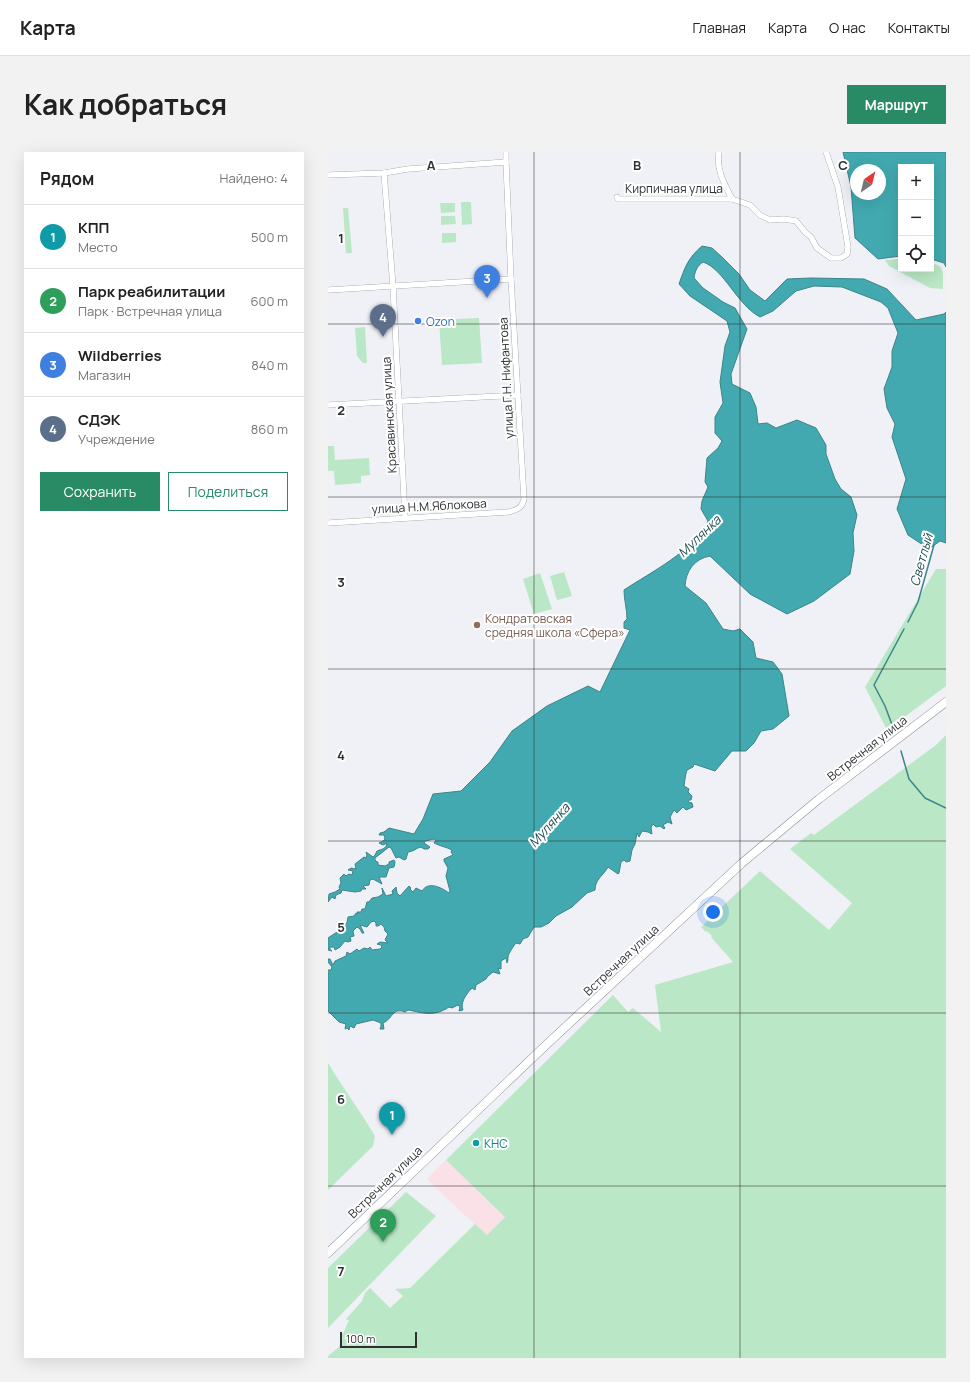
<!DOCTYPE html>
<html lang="ru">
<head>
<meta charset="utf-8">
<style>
  :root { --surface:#fff; --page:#f2f2f2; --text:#222; --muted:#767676; --line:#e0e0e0; --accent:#288b65 }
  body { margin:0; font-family:Manrope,sans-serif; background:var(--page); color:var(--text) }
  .controls { position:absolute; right:12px; top:12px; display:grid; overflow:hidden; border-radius:0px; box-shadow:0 4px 16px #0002 }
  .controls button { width:36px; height:36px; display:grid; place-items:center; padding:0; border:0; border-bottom:1px solid var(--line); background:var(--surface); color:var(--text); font:20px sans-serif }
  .compass { position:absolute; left:522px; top:12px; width:36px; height:36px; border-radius:50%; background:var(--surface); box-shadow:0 4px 16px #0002; rotate:35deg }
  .scale { position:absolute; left:12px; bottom:10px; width:77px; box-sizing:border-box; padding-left:4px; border:2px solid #2f3032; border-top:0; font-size:11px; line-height:14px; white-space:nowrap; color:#2f3032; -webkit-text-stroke:3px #fff; paint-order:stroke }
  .you { position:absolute; left:385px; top:760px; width:14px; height:14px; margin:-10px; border:3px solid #fff; border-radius:50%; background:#1a73e8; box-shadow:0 0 0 6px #1a73e833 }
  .badge { display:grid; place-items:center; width:26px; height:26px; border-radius:50%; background:var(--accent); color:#fff; font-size:13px; font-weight:700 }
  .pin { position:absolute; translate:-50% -33px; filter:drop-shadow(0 1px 2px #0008) }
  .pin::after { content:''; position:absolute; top:21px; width:14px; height:12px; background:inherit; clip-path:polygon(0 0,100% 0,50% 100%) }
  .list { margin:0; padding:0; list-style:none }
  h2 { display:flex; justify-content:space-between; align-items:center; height:52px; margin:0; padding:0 16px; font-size:17px }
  h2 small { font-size:13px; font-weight:400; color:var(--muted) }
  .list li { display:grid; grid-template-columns:26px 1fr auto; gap:12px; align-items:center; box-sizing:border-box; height:64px; padding:0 16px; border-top:1px solid var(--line) }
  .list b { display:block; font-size:15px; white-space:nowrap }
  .list p { margin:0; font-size:13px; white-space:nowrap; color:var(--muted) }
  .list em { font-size:13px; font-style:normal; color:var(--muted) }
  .actions { display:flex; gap:8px; padding:12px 16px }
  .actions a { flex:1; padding:9px 0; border:1px solid var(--accent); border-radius:0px; text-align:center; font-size:14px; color:var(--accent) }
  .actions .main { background:var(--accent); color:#fff }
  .icon { flex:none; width:22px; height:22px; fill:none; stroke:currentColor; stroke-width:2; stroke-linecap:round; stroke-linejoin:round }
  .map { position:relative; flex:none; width:618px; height:1206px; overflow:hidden; border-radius:0px }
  header { display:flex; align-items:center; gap:24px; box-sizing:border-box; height:56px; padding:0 20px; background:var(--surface); border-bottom:1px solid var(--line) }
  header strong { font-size:19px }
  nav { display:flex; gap:22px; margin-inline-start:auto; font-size:14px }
  .intro { display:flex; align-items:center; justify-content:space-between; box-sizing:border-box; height:96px; padding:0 24px }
  h1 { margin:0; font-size:28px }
  .button { padding:10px 18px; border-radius:0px; background:var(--accent); color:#fff; font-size:14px; font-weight:700 }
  main { display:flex; gap:24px; padding:0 24px }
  aside { flex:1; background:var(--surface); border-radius:0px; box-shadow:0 4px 16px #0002 }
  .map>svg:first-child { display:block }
  .commercial { fill:#fae0e7 }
  .green { fill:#bae7c5 }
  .water { fill:#41a9af; stroke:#3c858a; fill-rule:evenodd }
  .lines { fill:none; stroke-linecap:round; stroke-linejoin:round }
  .stream { stroke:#3c858a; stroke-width:1.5 }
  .minor-casing { stroke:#8a8c91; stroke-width:6 }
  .secondary-casing { stroke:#8a8c91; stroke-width:9 }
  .minor { stroke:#fff; stroke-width:5.5 }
  .secondary { stroke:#fff; stroke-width:8 }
  .grid { fill:none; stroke:#2f3032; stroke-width:1; stroke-opacity:0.55 }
  .shop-dot { fill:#3f7fe0; stroke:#fff; stroke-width:1.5 }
  .education-dot { fill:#8d6e63; stroke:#fff; stroke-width:1.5 }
  .culture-dot { fill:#0f9aa8; stroke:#fff; stroke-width:1.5 }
  .labels { text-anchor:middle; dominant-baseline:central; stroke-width:4; stroke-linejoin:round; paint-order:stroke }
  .street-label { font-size:12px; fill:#2f3032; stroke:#fff }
  .shop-label { font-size:12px; fill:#366cbe; stroke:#fff; text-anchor:start }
  .education-label { font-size:12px; fill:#785e54; stroke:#fff; text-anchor:start }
  .culture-label { font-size:12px; fill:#0d838f; stroke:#fff; text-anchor:start }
  .water-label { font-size:13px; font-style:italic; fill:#1c4a4d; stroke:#fff }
  .grid-label { font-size:13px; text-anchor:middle; font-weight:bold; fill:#2f3032; stroke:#fff; stroke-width:4; stroke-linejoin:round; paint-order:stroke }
</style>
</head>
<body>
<header>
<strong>Карта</strong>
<nav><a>Главная</a><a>Карта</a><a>О нас</a><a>Контакты</a></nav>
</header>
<div class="intro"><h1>Как добраться</h1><a class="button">Маршрут</a></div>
<main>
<aside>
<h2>Рядом<small>Найдено: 4</small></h2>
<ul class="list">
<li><span class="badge" style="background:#0f9aa8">1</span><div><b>КПП</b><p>Место</p></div><em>500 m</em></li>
<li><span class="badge" style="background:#2e9e5b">2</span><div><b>Парк реабилитации</b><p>Парк · Встречная улица</p></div><em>600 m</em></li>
<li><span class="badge" style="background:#3f7fe0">3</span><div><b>Wildberries</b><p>Магазин</p></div><em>840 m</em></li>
<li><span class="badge" style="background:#5c6f8a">4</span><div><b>СДЭК</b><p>Учреждение</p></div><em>860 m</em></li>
</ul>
<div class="actions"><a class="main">Сохранить</a><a>Поделиться</a></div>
</aside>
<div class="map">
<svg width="618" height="1206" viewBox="0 0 618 1206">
  <rect width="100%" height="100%" fill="#eff1f7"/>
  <polygon class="commercial" points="118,1008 177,1064 159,1083 128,1055 99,1027"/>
  <g class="green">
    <polygon points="133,50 143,50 144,72 134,73"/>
    <polygon points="112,51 127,51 127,60 113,61"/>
    <polygon points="15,56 20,56 24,101 18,101"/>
    <polygon points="113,64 127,64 128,72 113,73"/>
    <polygon points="114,81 128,81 128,90 114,91"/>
    <polygon points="573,107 573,117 603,117 603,110 613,115 615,121 615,137 602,136 561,114 557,108"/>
    <polygon points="151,166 154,211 114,213 111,168"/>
    <polygon points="37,175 39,211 35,211 29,204 27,176"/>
    <polygon points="0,294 6,294 7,308 41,306 42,323 33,324 33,331 7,333 6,319 0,319"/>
    <polygon points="608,417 618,417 618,534 559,578 537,535"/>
    <polygon points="236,420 244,444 229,448 222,424"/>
    <polygon points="212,421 224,457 206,462 195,427"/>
    <path d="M618,583V1206H0V1204L10,1196L15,1186L13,1184C18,1179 17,1174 21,1169L18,1167L34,1149L37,1141L42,1136L62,1156L75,1144L67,1137L82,1136L147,1072L159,1083L177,1065L118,1008L285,843L300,860L305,856L333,880L327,833L405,810L383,785L384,784L379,779L378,780L373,775L432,719L501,778L524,751L462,697L483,681L486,683L608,593Z"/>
    <path d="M0,911C15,936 32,959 47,984L45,994L0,1038Z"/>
    <polygon points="78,1040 108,1064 0,1176 0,1116"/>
  </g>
  <g class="water">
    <path d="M515,0H618V115L616,111L603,107V15H573V104L550,107L527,86L523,35ZM528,18H552V42H528Z"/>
    <path d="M374,94L384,96L395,106L411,122L422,138L437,149L459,127L483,126L536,127L559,137L588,168L616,162L618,160V391L612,389L601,397L580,383L569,357L578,327L564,285L567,272L559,256L556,237L564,215V199L570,181L560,156L553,150L514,135L486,134L468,139L445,159L432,165C409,153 396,117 375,110C369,114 367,119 366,126L375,136L395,150L407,156L419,177L403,222L404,232L422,241L428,255L430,272L439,271L448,276L469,268L488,276L498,293V302L507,327L513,337L523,345L529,363L525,381L526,399L522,422L486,449L459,462L422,442L382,404C366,407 358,419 357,434L378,451L395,477L405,479L412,477L425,490L428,506L445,510L454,522L461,564L445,577L433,579L426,591L418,599H404L387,619L366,612L365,615L359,618C357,624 357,628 356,634L361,637L360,640L364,644L363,648H361L360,650L364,651L365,655L358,658L355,655L349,661L346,658L342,665L344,672L340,670L335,673L337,676L336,677L332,674L328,675L325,672L323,675L324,682L320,680L314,679L311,685L309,681L307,692L304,698L302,709L298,710L296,708L293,710L291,721L290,722L280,715C276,723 267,727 267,738L259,741L244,755L228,764L221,771L213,775H206L200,785L195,787L192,792L188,791C187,792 180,802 180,805C180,807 180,809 179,811L178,806L173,809V817L170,816L172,822L165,820L159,825L158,827L148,833L147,838L144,836C138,842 132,851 135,858L131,859L132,855L130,853L124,856L121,855C106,865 96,861 80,858L77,860C64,855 65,867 55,871L56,877H52L53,874V871L45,868L28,872L26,876L22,874L21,878L19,876L17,877L18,872L11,870L0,859V823L1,819L0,818H3L4,815L0,810V807H2L5,813L7,809L18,804L19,800L22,802L29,797L31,799L36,796L40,797L42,795L44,798L52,797L54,795L53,793L49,792L52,790L60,791L57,788L60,782L57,779L56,775L53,772L50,774H48V771L46,769L43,770L39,775L32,773L36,781H34L32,777L29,775L25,779L26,784L22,785L23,789L20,790L17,789L12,795L7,798L6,795H2V798L4,799L0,798V786L12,778L13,776L15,775H13L14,773L19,771L20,765L26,764L28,761L30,762L29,760H33L34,757H37L39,750H41L44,746L50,745L55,742L54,736L58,744L65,742L64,739L68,735L69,741L72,744L81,734L83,736L82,737L85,740L88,736L94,739C100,729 113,735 121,741L122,739L118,724L120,716L116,709V707L125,703L123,700L124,698C118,695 112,694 106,691L108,688L106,687L97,689L96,691L102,695L100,697H96L93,695C88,696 85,700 80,700L78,707L76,708L71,705L68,706L63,696L61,695L47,706V708L49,710H50V713L57,714L61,712V710L66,708L67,710L66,715L61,716L58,725H51L54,732L45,727L42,728L41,733L35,734L38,737H34L33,739L27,740L14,738L13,741L8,743L7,747L4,745L0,750L1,742L7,740L12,737L11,735L13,731L12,726L16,722L18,724L21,722L24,723L25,719L20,718L23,716L28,717L27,712L36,705L38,706L39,703L38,700L45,705L47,703L49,699C54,697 58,697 59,691L55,693L51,691L55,689L57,687L56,683H51L52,681L56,680L61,676L86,682L95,667L105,642L133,639L162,610L184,579L219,554L260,534L272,540L302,478L296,476V470L299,467C299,457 296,448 296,438C323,420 366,399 380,369L373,357L374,349L380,335L377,330L379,306L390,296L394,289L387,281V265L395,251L392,230L397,194L402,180L399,169L362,144L351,132C357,115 360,106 374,94Z"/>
  </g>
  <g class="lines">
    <g class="stream">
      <polyline points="580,470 590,450 606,393"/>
      <polyline points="566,578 557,554 546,533 576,477"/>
      <polyline points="573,599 581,627 597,646 618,656"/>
    </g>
    <g class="minor-casing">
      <g id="minor">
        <polyline points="178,0 178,10"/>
        <path d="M391,0C388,18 396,31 404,47"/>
        <polyline points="56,21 65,134 77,365"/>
        <path d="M0,23L56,21L80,17L178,10L183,127L196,347C194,356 189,358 180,360L0,371"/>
        <polyline points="289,45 290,47 404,47 422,53 432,63 442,68 456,67 468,69 477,80 483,85 489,96 503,106 513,106 519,102 520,95 510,35 498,0"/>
        <polyline points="0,138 183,127"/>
        <polyline points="0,253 190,243"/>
      </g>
    </g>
    <g class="secondary-casing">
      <polyline id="secondary" points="0,1101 218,893 414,711 491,647 618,550"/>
    </g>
    <use href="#minor" class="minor"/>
    <use href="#secondary" class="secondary"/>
  </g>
  <path class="grid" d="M206,0V1206M412,0V1206M0,172H618M0,345H618M0,517H618M0,689H618M0,861H618M0,1034H618"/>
  <circle class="shop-dot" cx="90" cy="169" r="4"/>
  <circle class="education-dot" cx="149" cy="473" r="4"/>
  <circle class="culture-dot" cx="148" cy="991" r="4"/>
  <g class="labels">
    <g class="street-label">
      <text x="346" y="36">Кирпичная улица</text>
      <text transform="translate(178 226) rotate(-93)">улица Г.Н. Нифантова</text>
      <text transform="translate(61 263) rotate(-93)">Красавинская улица</text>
      <text transform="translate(101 354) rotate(-3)">улица Н.М.Яблокова</text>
      <text transform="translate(539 596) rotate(-38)">Встречная улица</text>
      <text transform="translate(293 808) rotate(-43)">Встречная улица</text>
      <text transform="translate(57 1030) rotate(-44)">Встречная улица</text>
    </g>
    <g class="shop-label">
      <text x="98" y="169">Ozon</text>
    </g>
    <g class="education-label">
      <text x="157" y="466">Кондратовская<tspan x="157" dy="14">средняя школа «Сфера»</tspan></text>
    </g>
    <g class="culture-label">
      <text x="156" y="991">КНС</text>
    </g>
    <g class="water-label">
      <text transform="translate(371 384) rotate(-44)">Мулянка</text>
      <text transform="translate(593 408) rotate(-75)">Светлый</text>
      <text transform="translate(221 673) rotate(-48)">Мулянка</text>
    </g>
  </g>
  <g class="grid-label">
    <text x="103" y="18">A</text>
    <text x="309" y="18">B</text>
    <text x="515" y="18">C</text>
    <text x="13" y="91">1</text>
    <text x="13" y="263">2</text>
    <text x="13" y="435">3</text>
    <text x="13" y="608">4</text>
    <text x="13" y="780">5</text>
    <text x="13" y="952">6</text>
    <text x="13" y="1124">7</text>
  </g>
</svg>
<div class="controls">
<button>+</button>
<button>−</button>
<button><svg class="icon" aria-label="locate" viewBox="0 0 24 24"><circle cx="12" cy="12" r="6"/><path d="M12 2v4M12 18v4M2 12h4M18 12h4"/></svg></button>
</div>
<svg class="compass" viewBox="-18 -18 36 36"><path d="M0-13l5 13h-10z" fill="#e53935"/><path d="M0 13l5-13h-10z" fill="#767676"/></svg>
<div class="scale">100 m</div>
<div class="you"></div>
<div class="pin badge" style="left:64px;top:983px;background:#0f9aa8">1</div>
<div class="pin badge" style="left:55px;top:1090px;background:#2e9e5b">2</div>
<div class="pin badge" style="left:159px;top:146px;background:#3f7fe0">3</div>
<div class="pin badge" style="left:55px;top:185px;background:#5c6f8a">4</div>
</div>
</main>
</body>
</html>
